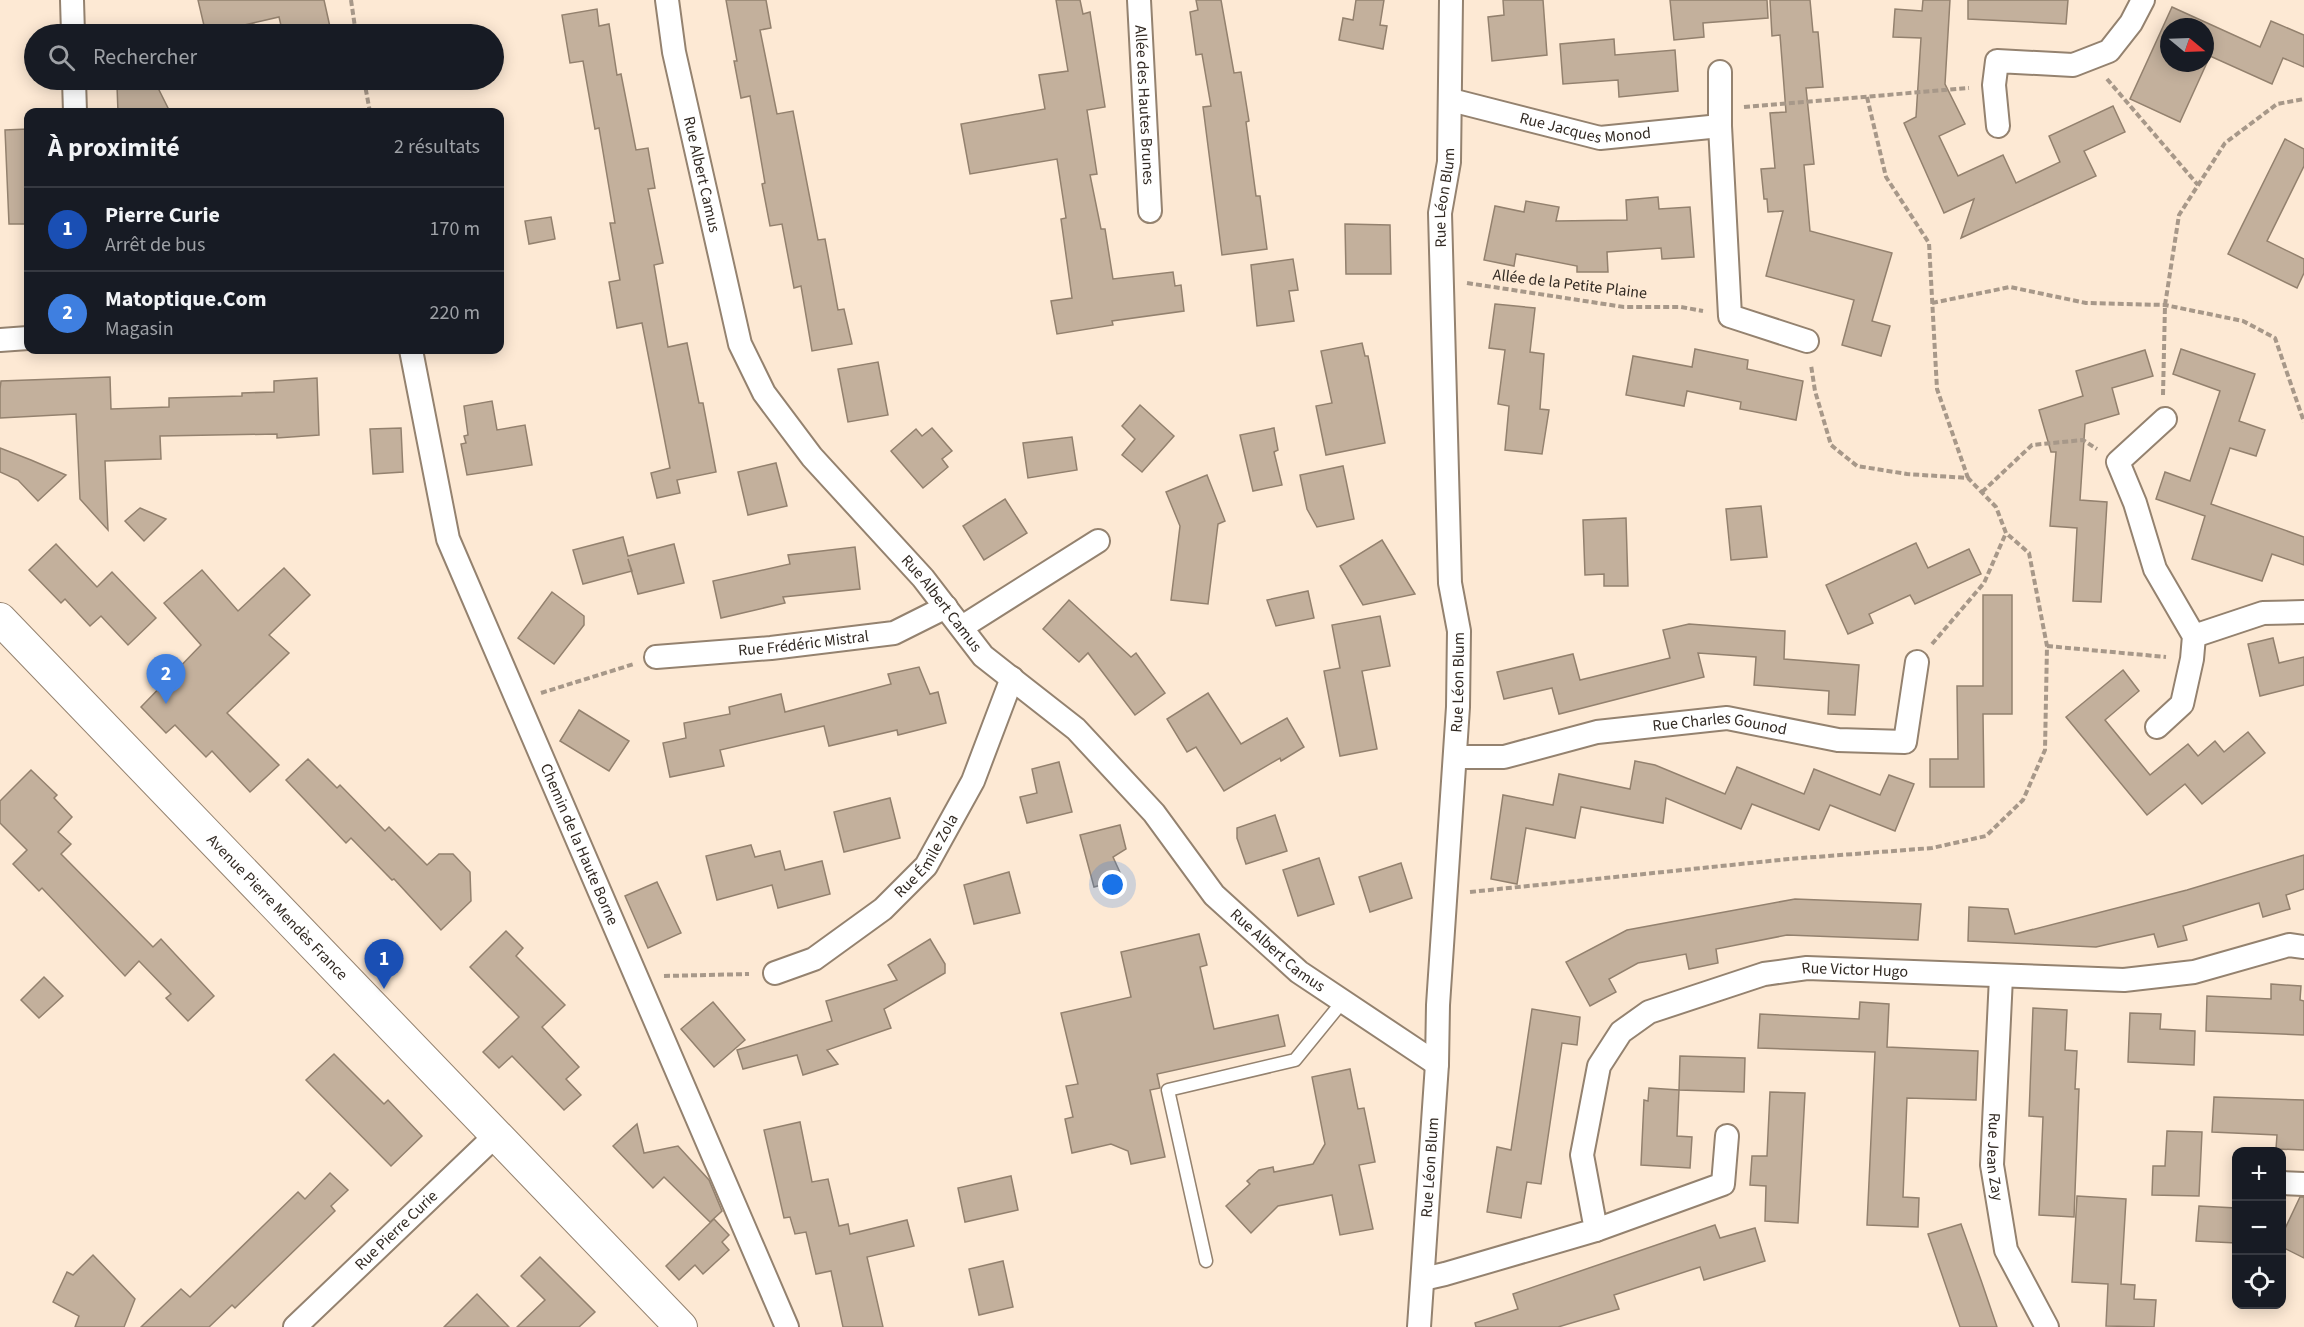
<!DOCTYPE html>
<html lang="fr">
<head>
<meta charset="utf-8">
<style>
  :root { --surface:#171b24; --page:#20242c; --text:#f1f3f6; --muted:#9ea1a6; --line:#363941; --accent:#2563eb }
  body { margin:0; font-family:"Source Sans 3",sans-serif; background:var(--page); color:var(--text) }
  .controls { position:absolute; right:18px; bottom:18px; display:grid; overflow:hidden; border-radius:12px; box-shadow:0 3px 15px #0003 }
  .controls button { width:54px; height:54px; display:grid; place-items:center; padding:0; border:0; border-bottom:2px solid var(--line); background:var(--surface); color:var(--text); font:30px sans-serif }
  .compass { position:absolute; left:2160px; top:18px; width:54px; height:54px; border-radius:50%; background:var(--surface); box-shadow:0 3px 15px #0003; rotate:109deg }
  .you { position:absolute; left:1113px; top:885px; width:21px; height:21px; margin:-15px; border:4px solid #fff; border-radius:50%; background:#1a73e8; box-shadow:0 0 0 9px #1a73e833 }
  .badge { display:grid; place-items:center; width:39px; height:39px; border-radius:50%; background:var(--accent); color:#fff; font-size:20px; font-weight:700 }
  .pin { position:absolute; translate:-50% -50px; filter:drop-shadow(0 2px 3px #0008) }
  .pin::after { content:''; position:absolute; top:32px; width:21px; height:18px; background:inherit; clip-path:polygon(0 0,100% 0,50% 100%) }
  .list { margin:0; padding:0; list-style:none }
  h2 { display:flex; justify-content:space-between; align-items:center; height:78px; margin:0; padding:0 24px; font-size:26px }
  h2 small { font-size:20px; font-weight:400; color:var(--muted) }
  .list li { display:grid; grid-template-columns:39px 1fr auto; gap:18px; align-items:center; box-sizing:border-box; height:84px; padding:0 24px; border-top:2px solid var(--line) }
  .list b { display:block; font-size:22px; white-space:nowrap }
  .list p { margin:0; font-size:20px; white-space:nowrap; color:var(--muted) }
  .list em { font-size:20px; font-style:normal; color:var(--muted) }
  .icon { flex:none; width:33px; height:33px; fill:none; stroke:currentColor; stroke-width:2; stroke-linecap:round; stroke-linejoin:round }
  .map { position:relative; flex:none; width:2304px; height:1327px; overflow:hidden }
  .search { position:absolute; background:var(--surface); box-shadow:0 3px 15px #0003; left:24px; top:24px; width:480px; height:66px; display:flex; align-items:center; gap:15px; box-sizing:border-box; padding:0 21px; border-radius:33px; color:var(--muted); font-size:22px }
  .panel { position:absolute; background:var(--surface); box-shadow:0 3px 15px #0003; left:24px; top:108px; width:480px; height:246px; border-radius:12px }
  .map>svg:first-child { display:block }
  .building { fill:#c3b09c; stroke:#93816e; stroke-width:1.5; fill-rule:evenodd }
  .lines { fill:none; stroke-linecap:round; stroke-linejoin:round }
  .lane-casing { stroke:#94826f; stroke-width:15 }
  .street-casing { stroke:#94826f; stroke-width:26 }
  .secondary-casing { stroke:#94826f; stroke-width:34 }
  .path { stroke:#a79889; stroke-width:4; stroke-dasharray:6 3; stroke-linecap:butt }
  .lane { stroke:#fff; stroke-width:12 }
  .street { stroke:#fff; stroke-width:22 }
  .secondary { stroke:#fff; stroke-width:32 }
  .labels { text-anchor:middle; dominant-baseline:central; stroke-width:4.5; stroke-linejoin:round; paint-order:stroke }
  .street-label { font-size:16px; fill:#322a23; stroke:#fde9d4 }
</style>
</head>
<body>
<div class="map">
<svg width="2304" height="1327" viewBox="0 0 2304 1327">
  <rect width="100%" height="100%" fill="#fde9d4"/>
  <g class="building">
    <polygon points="198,0 324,0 330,27 283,34 279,17 206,34"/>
    <polygon points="726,0 766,0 771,28 760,30 777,114 793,111 818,240 825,239 838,310 844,309 852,344 812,351 801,286 794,288 782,224 770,226 762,184 765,183 750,96 741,98 734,61 737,61"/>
    <polygon points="1056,0 1080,0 1083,14 1090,12 1105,107 1087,110 1097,174 1090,175 1101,229 1105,229 1113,279 1173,272 1175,286 1181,285 1184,311 1112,321 1113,325 1057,334 1051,301 1072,298 1061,219 1066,218 1057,159 970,174 961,124 1045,109 1039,75 1068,71"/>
    <polygon points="1196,0 1221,0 1234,73 1241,72 1249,121 1246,122 1256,196 1260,196 1267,249 1222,255 1203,107 1211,106 1202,54 1196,55 1190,12 1198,10"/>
    <polygon points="1356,0 1384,0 1380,25 1387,26 1383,49 1339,40 1343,18 1353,20"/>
    <polygon points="1503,0 1543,0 1547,55 1492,61 1488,17 1504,15"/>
    <polygon points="1670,0 1767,0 1768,18 1703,23 1704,37 1674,40"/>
    <polygon points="1770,0 1810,0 1813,32 1818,32 1823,87 1806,88 1814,164 1804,165 1810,231 1892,253 1872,321 1890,326 1881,356 1842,345 1854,300 1766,276 1783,211 1768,212 1767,199 1764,199 1761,169 1775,168 1770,113 1786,112 1780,35 1772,36"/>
    <polygon points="1923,0 1950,0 1945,84 1965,124 1939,136 1958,176 2003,155 2016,183 2060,162 2049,136 2113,106 2125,132 2084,151 2096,176 1961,238 1974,199 1944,213 1904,123 1916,117 1921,38 1893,37 1895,9 1922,11"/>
    <polygon points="1968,0 2068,0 2066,24 1968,19"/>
    <path d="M2172,7L2260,47L2271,21L2304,35V67L2283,58L2272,84L2210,56L2180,122L2130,99ZM2169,27H2205V63H2169Z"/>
    <polygon points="597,9 599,26 609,24 617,75 621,74 636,150 648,148 655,188 648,189 663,263 654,265 668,347 687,343 699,403 703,403 716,472 677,480 680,493 657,498 651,473 670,468 642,323 617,328 609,282 620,280 610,223 615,223 599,128 595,129 583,61 570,63 562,15"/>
    <polygon points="1614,39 1615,55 1675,50 1678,91 1619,97 1618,80 1563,84 1560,44"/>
    <polygon points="126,80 154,80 170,112 118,112 117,86"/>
    <polygon points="28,129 28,224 9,224 5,130"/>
    <polygon points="2285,139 2304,149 2304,166 2267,241 2304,259 2304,273 2297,288 2228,254"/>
    <polygon points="1658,197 1659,209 1690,207 1694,257 1662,259 1661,248 1607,252 1608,272 1577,272 1577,266 1516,254 1514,266 1484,260 1495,206 1524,212 1526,201 1559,207 1556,221 1627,220 1626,200"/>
    <polygon points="551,217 555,239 529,244 525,221"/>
    <polygon points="1345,224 1390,225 1391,274 1346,274"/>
    <polygon points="1293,259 1298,290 1289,291 1294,321 1257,326 1251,265"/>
    <polygon points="1495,304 1535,308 1530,352 1544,354 1540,409 1549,410 1542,454 1505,450 1509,406 1498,404 1505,350 1489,348"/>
    <polygon points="1362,343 1365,356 1368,356 1385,443 1326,455 1316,406 1332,403 1321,351"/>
    <polygon points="1695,349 1748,360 1747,369 1803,381 1796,420 1740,409 1741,402 1687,391 1684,406 1626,395 1633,356 1692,367"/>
    <polygon points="2181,349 2255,374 2239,421 2265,430 2256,456 2230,448 2211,504 2304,537 2304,565 2272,554 2262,581 2192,559 2205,516 2156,499 2165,472 2190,481 2220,391 2173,374"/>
    <polygon points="2145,350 2153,376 2112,388 2119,414 2085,424 2080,500 2107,502 2101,602 2073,601 2077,528 2050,526 2056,452 2051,452 2039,410 2083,396 2076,371"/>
    <polygon points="878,362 888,415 848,422 838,369"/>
    <polygon points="110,377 111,409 169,407 169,398 242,396 242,393 274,392 274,381 317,378 319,435 277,438 277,434 160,436 161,459 105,461 108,530 80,499 76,414 0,418 0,389 1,381"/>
    <polygon points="492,401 497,430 525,425 532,465 467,475 461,444 466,443 464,436 468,435 464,406"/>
    <polygon points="1140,405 1174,436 1142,472 1122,455 1135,439 1122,426"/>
    <polygon points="401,428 403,472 373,474 370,429"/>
    <polygon points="932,428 952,451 942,459 948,467 923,488 891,451 916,429 922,436"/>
    <polygon points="1274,428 1278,450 1274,452 1282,485 1253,491 1240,435"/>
    <polygon points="1072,437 1077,470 1028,478 1023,443"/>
    <polygon points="0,448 31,460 66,475 38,501 18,480 0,472"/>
    <polygon points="776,463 787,506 748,515 738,472"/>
    <polygon points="1343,466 1354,519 1317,527 1307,509 1300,475"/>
    <polygon points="1207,475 1225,521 1218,524 1208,604 1171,600 1180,526 1166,492"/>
    <polygon points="1005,499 1027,533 984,560 963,526"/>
    <polygon points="1761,506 1767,557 1731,560 1726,509"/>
    <polygon points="140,508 166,519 144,541 125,521"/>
    <polygon points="1626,518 1628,586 1604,586 1604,574 1585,575 1583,520"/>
    <polygon points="623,537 628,556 674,544 684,583 638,594 628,559 632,571 583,584 573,550"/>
    <polygon points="1382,540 1415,594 1363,605 1340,566"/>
    <polygon points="1916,543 1928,568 1969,549 1981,574 1915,604 1910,595 1869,614 1873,623 1848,634 1826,585"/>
    <polygon points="56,544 97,587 112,572 156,618 128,645 101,616 90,626 65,599 61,603 29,570"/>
    <polygon points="855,547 860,589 783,597 785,603 721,618 713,581 790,564 788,555"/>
    <polygon points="284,568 310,595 269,635 289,653 227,713 279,765 250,792 212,751 206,757 175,725 166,733 141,707 201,645 164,603 202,570 238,611"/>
    <polygon points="1308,591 1314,618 1276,626 1267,600"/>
    <polygon points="552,592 584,616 584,625 554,664 518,638"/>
    <polygon points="1983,595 2012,595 2012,714 1983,714 1984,787 1930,787 1930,759 1958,759 1957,686 1983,686"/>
    <polygon points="1069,600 1131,657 1136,653 1165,693 1135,715 1088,653 1079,662 1043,629"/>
    <polygon points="1380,616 1390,666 1362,671 1377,749 1340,756 1324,671 1340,668 1332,625"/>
    <polygon points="1689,624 1785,631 1784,659 1859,665 1855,715 1828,714 1829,691 1754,685 1756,657 1698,653 1704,677 1559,714 1552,688 1504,699 1497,672 1573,654 1580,680 1670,658 1663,630"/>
    <polygon points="2273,638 2279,663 2304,657 2304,685 2260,696 2248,644"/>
    <polygon points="919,667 930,694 938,692 946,723 898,735 897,730 829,746 824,726 720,750 724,766 670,777 663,743 686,738 684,723 730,714 729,707 781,694 785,712 891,684 888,674"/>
    <polygon points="2123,670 2139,691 2105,720 2150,775 2188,744 2198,756 2215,741 2224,752 2248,732 2265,753 2202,804 2185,784 2147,815 2066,717"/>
    <polygon points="1208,693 1241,744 1287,718 1304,747 1281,761 1280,758 1224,791 1196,747 1187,752 1167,719"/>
    <polygon points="579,710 629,741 609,771 560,741"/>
    <polygon points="308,759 337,788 340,785 385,831 389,827 427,865 439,854 453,854 470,872 471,901 441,930 394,879 392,880 351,838 346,843 286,780"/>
    <polygon points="1635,761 1655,765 1725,794 1737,767 1804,794 1814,769 1880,795 1889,775 1914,784 1895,831 1830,805 1819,830 1752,804 1741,829 1666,798 1663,823 1581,807 1575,838 1526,828 1517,884 1491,879 1503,795 1553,805 1559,774 1630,789"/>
    <polygon points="1059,762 1072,812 1027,823 1020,797 1037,793 1032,769"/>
    <polygon points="31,770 57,795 54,798 72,817 58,832 71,844 61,854 153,947 161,939 214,996 188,1021 166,998 171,994 139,961 125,976 42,888 39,891 13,864 27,850 0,823 0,801"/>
    <polygon points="890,798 900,838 844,852 834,812"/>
    <polygon points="1275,815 1287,851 1246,864 1237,838 1237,828"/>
    <polygon points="1120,825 1126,849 1113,857 1123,879 1094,887 1080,835"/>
    <polygon points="751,845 755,857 780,851 785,870 822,861 830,894 778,908 772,885 717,900 706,856"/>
    <polygon points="2304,855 2304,889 2286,895 2290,909 2263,917 2259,903 2183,926 2187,940 2158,947 2154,934 2096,947 1968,941 1969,907 2008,909 2015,934 2187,890"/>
    <polygon points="1319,858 1334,904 1298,916 1283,870"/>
    <polygon points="1401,863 1412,898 1370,912 1359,877"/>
    <polygon points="1009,872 1020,913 974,924 964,885"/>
    <polygon points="657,882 681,933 648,948 625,896"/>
    <polygon points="1795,899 1921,904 1918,940 1787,935 1716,949 1718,963 1689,969 1686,954 1638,963 1609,979 1616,992 1590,1006 1566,962 1627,930"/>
    <polygon points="506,931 523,948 516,956 565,1005 542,1027 579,1067 566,1079 581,1095 564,1110 512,1056 499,1068 483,1052 519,1017 470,967"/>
    <polygon points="1199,934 1207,965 1200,967 1214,1029 1278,1015 1285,1046 1157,1074 1160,1088 1150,1090 1165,1157 1131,1164 1128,1151 1111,1144 1072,1153 1065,1119 1073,1117 1066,1086 1078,1084 1061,1013 1131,997 1121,952"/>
    <polygon points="930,939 945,964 945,973 884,1009 891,1028 827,1050 838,1064 803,1075 797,1055 743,1069 737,1050 832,1021 826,1001 897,980 888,965"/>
    <polygon points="44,977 63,996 39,1018 21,1000"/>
    <polygon points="2271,984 2301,986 2300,1000 2304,1001 2304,1035 2206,1031 2207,996 2271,999"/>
    <polygon points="713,1002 745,1040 714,1067 681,1029"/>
    <polygon points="1860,1002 1889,1004 1887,1047 1978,1051 1976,1100 1907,1098 1903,1197 1919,1198 1918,1227 1867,1225 1875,1052 1758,1048 1760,1014 1859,1019"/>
    <polygon points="2033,1008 2067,1010 2065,1050 2077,1051 2075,1089 2079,1089 2074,1217 2039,1215 2043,1117 2029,1116"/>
    <polygon points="1532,1009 1580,1017 1577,1045 1562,1043 1541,1184 1527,1182 1521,1218 1487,1212 1497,1147 1511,1150"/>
    <polygon points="2130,1013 2161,1014 2160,1029 2195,1031 2194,1065 2128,1062"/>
    <polygon points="334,1054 384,1104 388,1100 422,1136 391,1166 306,1080"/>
    <polygon points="1680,1056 1745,1058 1744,1092 1679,1090"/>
    <polygon points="1350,1069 1358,1109 1364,1108 1375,1162 1359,1165 1373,1229 1340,1235 1332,1195 1278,1206 1251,1233 1226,1206 1250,1184 1247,1181 1259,1170 1273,1167 1274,1172 1313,1164 1325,1144 1312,1077"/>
    <polygon points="1649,1088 1679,1090 1677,1136 1692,1137 1690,1168 1641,1165 1644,1100 1648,1101"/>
    <polygon points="1770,1092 1805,1093 1798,1223 1765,1221 1766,1186 1750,1185 1752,1156 1767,1156"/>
    <polygon points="2214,1097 2304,1100 2304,1150 2276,1149 2277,1135 2212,1132"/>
    <polygon points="800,1122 812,1182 828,1179 839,1226 848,1224 850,1234 907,1220 914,1246 867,1257 883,1327 843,1327 831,1271 816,1274 806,1232 795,1234 790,1217 784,1218 764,1130"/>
    <polygon points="637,1124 644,1153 678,1146 709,1180 722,1211 710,1222 664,1177 653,1188 613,1146"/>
    <polygon points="2167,1131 2202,1132 2199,1196 2152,1195 2153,1166 2165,1166"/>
    <polygon points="330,1173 348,1190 331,1206 335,1211 235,1308 232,1305 209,1327 141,1327 181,1289 190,1297 298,1192 305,1199"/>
    <polygon points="1011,1176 1018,1210 965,1222 958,1188"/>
    <polygon points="2077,1196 2126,1199 2121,1284 2135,1285 2134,1299 2156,1300 2154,1327 2106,1326 2108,1284 2072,1282"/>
    <polygon points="2300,1197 2304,1197 2304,1258 2282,1247 2282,1235"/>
    <polygon points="2199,1206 2236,1208 2236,1243 2196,1241"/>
    <polygon points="714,1219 729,1235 722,1242 729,1250 703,1274 695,1265 679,1280 666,1266"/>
    <polygon points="1961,1224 1982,1283 1997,1327 1960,1327 1928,1234"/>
    <polygon points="1715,1225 1720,1238 1755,1228 1765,1261 1704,1280 1700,1267 1614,1295 1619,1309 1558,1327 1476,1327 1475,1323 1518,1309 1513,1294"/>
    <polygon points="93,1255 135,1299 124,1327 75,1327 79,1316 53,1302 67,1272 73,1275"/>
    <polygon points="540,1257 595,1312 579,1327 517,1327 545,1300 521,1276"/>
    <polygon points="1003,1261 1013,1307 979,1315 969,1269"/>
    <polygon points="477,1294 509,1327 444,1327"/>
  </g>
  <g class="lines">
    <g class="lane-casing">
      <polyline id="lane" points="1206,1261 1168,1090 1295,1060 1343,1001"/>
    </g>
    <g class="street-casing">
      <g id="street">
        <polyline points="72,0 73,34"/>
        <path id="s1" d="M667,0L674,52L740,344L764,393L812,457L923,578L983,656L1076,729L1154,813L1214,895L1299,972L1437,1064"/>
        <path id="s2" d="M1139,0L1150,211"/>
        <polyline points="1720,72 1720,126 1730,316 1807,341"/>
        <polyline points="74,80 75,112"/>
        <path id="s3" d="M1451,100L1600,138L1720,126"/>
        <polyline points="1998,126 1994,85 1997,61 2073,65 2109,51 2131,23 2143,0"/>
        <polyline points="0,340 28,338"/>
        <path id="s4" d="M411,350L448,539L787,1327"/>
        <polyline points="962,627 1098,541"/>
        <polyline points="2194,636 2263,613 2304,612"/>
        <path id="s5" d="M656,657L771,648L894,633L946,607"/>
        <polyline points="2157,727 2182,704 2192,659 2194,636 2155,569 2135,503 2118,462 2165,419"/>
        <path id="s6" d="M1456,757H1504L1597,732L1727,718L1838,740L1905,742L1917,662"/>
        <path id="s7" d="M775,973L814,959L883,909L926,866L973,781L1012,678"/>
        <path id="s8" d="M2001,977L1992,1165L2006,1250L2047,1327"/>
        <polyline points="2282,1183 2304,1184"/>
        <polyline points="1596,1230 1723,1184 1727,1136"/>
        <path id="s9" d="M1423,1279L1445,1274L1596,1230L1582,1155L1599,1066L1621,1032L1649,1012L1764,974L1807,968L2124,980L2194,972L2289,945L2304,947"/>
        <path id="s10" d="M295,1327L496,1135"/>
        <path id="s11" d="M1419,1327L1437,1064L1438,1005L1458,707L1459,631L1450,583L1440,213L1449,162L1451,0"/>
      </g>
    </g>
    <g class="secondary-casing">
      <g id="secondary">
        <path id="s12" d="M0,619L681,1327"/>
      </g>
    </g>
    <g class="path">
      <polyline points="351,0 356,34"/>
      <polyline points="2107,79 2198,185"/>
      <polyline points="364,80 370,112"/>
      <polyline points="1867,97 1886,177 1929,243 1937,389 1968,478"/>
      <polyline points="1744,107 1969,88"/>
      <polyline points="1467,283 1624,307 1681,307 1703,311"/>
      <polyline points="1932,303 2010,287 2086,303 2165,305 2243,321 2275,338 2304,422"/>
      <polyline points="2163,395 2165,305 2179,215 2225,143 2277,104 2304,99"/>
      <polyline points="1982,492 2032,445 2083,440 2097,449"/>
      <polyline points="1932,644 1984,583 2006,533"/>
      <polyline points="2047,646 2166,657"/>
      <polyline points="541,693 634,664"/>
      <polyline points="1470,892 1789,859 1932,848 1986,836 2023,800 2045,750 2047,646 2029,553 2006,533 1996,507 1968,478 1907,474 1857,466 1831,445 1815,391 1811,365"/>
      <polyline points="664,976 749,974"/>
    </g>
    <use href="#lane" class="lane"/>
    <use href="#street" class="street"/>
    <use href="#secondary" class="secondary"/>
  </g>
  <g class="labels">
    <g class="street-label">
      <text stroke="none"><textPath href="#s2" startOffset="105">Allée des Hautes Brunes</textPath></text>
      <text stroke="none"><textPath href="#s3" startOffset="138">Rue Jacques Monod</textPath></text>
      <text stroke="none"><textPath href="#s1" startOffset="178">Rue Albert Camus</textPath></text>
      <text stroke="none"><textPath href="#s11" startOffset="1132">Rue Léon Blum</textPath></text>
      <text transform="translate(1570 284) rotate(7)">Allée de la Petite Plaine</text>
      <text stroke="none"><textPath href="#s1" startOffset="682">Rue Albert Camus</textPath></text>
      <text stroke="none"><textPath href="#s5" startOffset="148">Rue Frédéric Mistral</textPath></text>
      <text stroke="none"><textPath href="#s11" startOffset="646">Rue Léon Blum</textPath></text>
      <text stroke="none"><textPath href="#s6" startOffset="268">Rue Charles Gounod</textPath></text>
      <text stroke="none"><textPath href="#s4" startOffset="525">Chemin de la Haute Borne</textPath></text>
      <text stroke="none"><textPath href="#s7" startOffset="196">Rue Émile Zola</textPath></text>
      <text stroke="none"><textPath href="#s12" startOffset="400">Avenue Pierre Mendès France</textPath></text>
      <text stroke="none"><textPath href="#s1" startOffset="1168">Rue Albert Camus</textPath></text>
      <text stroke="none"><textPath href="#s9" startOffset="634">Rue Victor Hugo</textPath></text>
      <text stroke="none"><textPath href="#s8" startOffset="180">Rue Jean Zay</textPath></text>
      <text stroke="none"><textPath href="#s11" startOffset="160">Rue Léon Blum</textPath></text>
      <text stroke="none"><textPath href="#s10" startOffset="140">Rue Pierre Curie</textPath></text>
    </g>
  </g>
</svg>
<div class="controls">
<button>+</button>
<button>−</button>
<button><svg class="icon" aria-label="locate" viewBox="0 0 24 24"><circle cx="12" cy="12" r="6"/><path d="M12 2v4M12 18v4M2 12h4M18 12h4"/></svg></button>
</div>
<svg class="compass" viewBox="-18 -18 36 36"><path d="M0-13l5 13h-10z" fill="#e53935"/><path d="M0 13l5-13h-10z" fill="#9ea1a6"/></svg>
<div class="you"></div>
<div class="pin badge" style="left:384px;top:989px;background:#1a4fb4">1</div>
<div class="pin badge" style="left:166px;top:704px;background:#3f7fe0">2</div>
<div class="search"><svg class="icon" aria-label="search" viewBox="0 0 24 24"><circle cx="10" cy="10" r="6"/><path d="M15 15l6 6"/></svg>Rechercher</div>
<section class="panel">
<h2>À proximité<small>2 résultats</small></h2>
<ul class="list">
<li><span class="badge" style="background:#1a4fb4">1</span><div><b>Pierre Curie</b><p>Arrêt de bus</p></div><em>170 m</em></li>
<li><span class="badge" style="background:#3f7fe0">2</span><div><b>Matoptique.Com</b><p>Magasin</p></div><em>220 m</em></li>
</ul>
</section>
</div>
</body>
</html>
